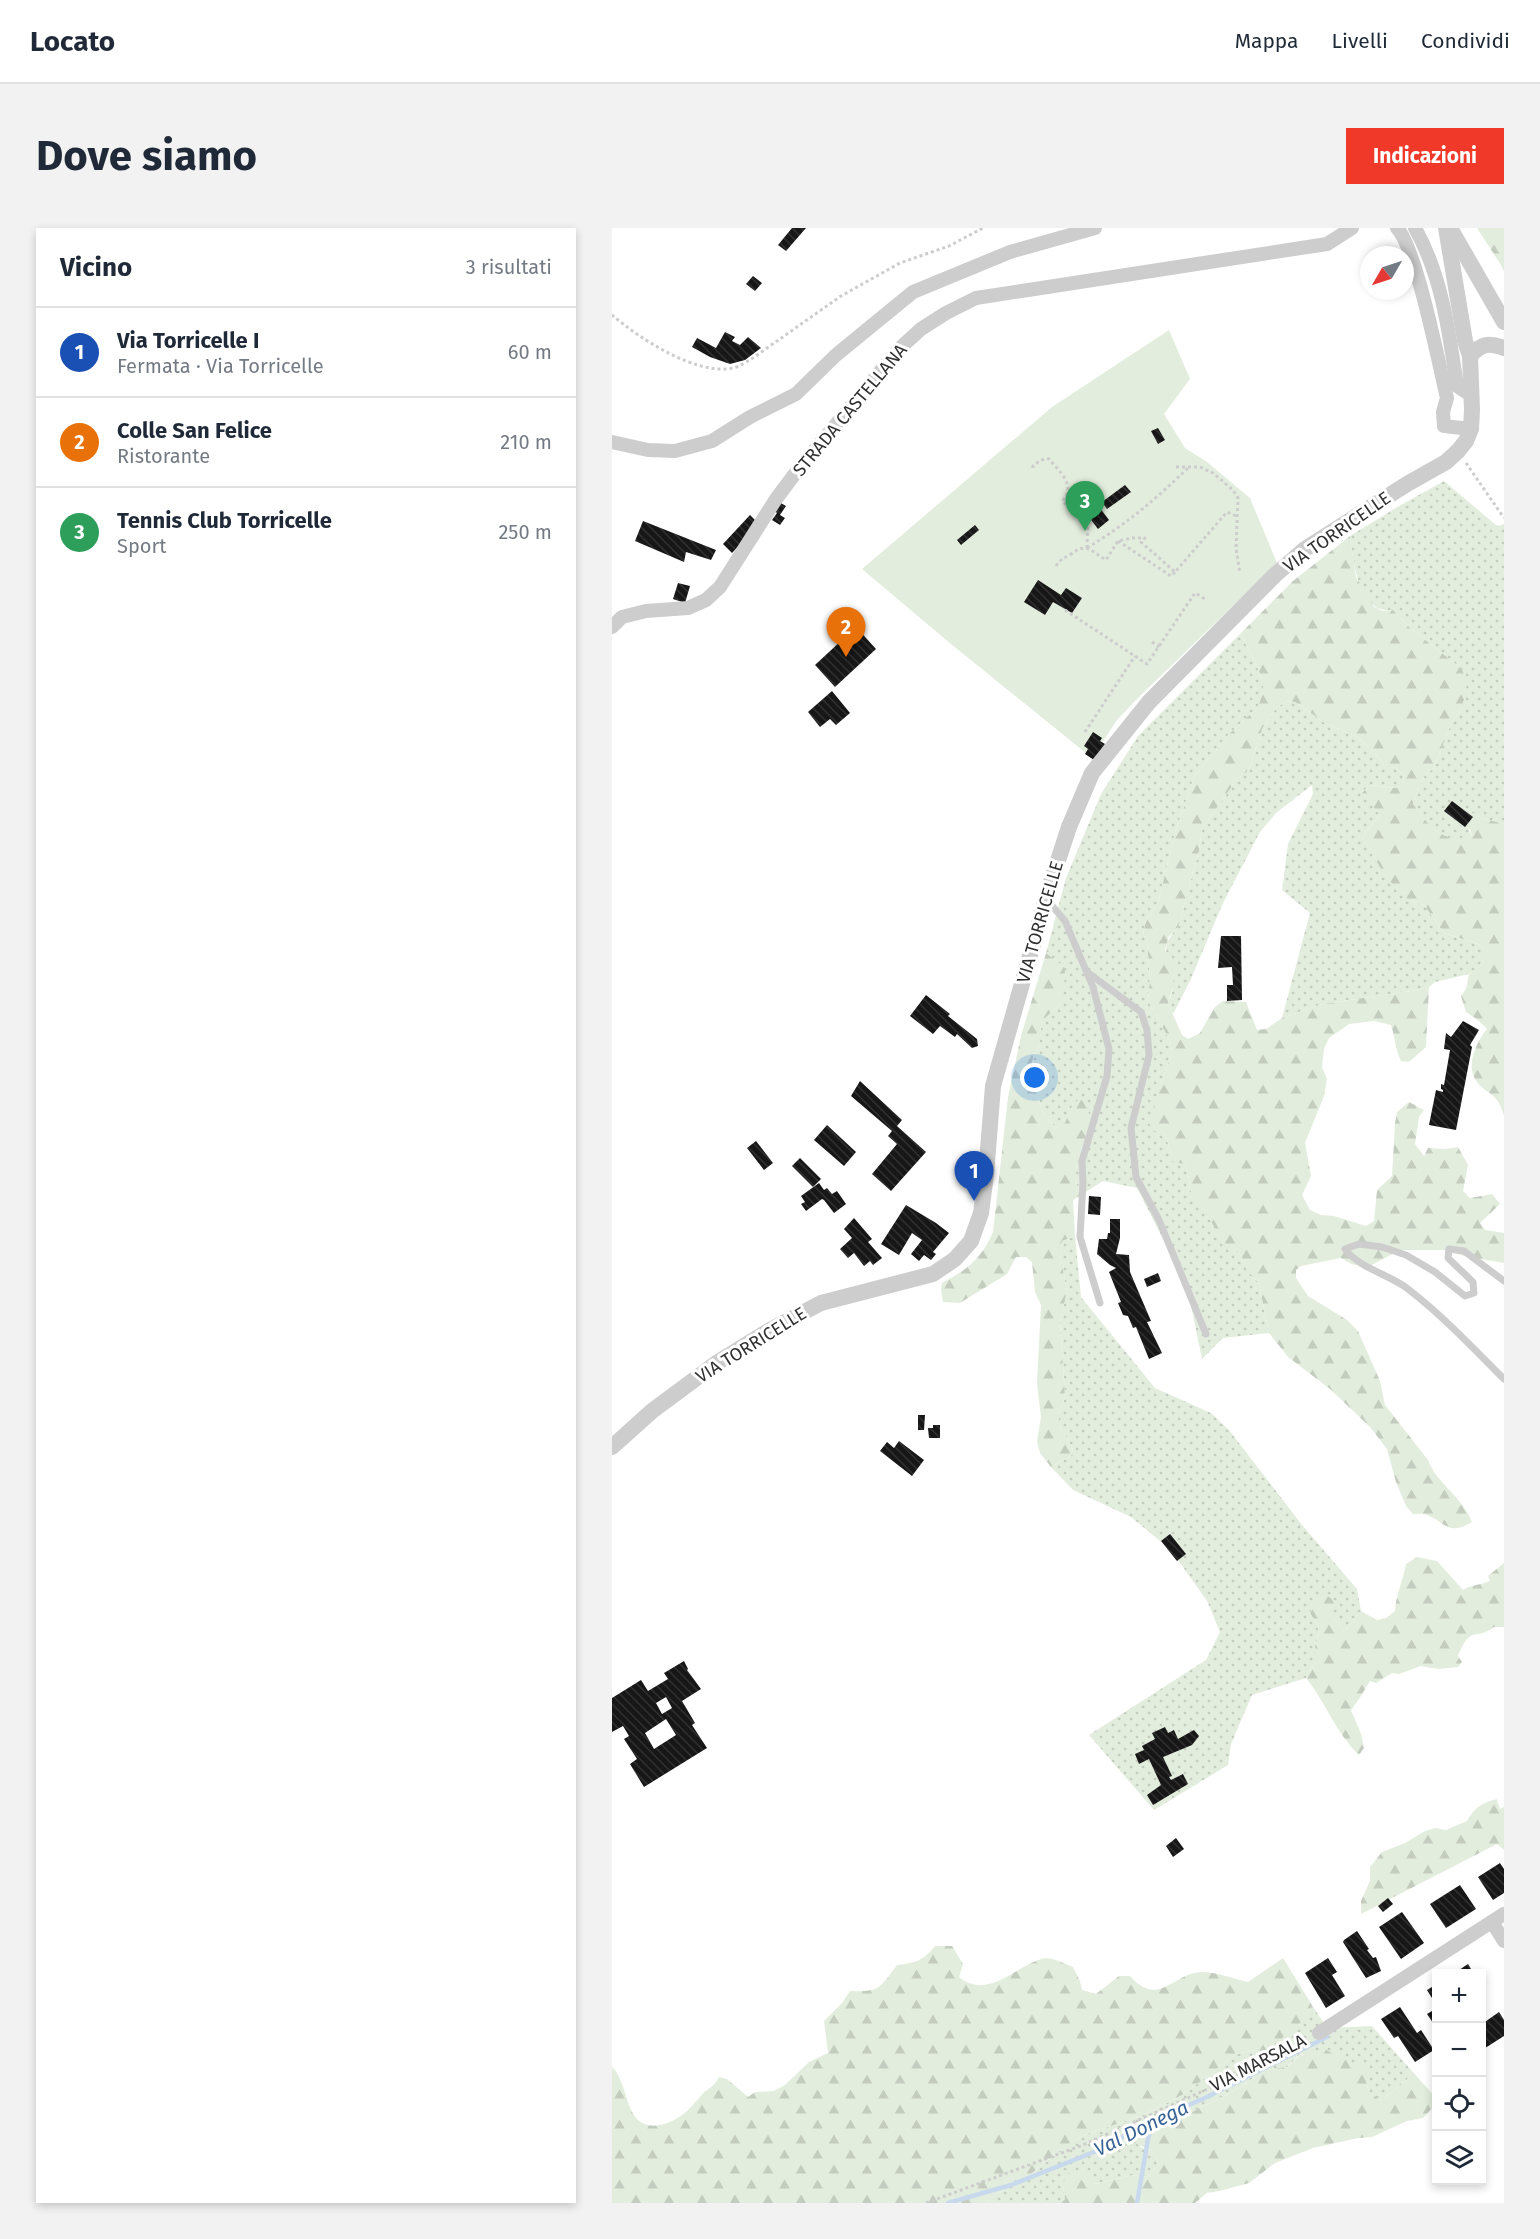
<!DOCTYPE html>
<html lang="it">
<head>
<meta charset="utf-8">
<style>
  :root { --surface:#fff; --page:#f2f2f3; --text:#1f2937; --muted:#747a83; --line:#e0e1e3; --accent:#f03929 }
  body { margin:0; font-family:"Fira Sans",sans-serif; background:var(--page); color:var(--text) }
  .controls { position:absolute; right:18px; bottom:18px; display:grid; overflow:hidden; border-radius:0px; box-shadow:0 3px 9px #0003 }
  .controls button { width:54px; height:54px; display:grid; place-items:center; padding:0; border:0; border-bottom:2px solid var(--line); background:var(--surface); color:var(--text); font:30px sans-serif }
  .compass { position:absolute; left:748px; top:18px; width:54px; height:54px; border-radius:50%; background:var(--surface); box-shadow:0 3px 9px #0003; rotate:231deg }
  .you { position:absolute; left:423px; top:850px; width:21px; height:21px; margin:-15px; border:4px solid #fff; border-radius:50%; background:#1a73e8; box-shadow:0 0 0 9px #1a73e833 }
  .badge { display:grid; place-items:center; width:39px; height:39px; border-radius:50%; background:var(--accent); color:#fff; font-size:20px; font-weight:700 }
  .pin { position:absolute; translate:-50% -50px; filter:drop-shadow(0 2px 3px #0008) }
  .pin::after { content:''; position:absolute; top:32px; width:21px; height:18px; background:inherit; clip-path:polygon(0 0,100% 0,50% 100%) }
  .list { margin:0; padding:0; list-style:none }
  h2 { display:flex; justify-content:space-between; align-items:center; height:78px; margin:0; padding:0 24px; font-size:26px }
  h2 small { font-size:20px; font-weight:400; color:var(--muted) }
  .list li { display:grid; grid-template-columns:39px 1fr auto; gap:18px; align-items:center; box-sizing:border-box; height:90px; padding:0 24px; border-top:2px solid var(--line) }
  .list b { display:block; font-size:22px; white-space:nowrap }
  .list p { margin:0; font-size:20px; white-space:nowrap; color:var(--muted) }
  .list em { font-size:20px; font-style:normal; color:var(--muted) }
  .icon { flex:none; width:33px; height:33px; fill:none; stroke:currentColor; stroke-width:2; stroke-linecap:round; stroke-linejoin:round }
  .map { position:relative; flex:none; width:892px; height:1975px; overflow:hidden; border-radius:0px }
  header { display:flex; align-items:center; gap:36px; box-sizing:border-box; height:84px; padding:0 30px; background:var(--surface); border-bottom:2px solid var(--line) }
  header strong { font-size:28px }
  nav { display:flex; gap:33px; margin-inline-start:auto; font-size:21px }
  .intro { display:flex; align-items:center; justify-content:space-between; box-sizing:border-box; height:144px; padding:0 36px }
  h1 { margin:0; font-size:42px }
  .button { padding:15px 27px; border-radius:0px; background:var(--accent); color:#fff; font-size:21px; font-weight:700 }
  main { display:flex; gap:36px; padding:0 36px }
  aside { flex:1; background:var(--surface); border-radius:0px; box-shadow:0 3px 9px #0003 }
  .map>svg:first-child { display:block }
  .grass { fill:url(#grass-dots) }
  .forest { fill:url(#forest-firs) }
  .pitch { fill:#e3eddd }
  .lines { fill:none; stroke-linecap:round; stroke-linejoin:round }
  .stream { stroke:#c8d9ee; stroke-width:4.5 }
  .building { fill:url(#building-back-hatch); fill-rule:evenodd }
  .path { stroke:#cdcdcd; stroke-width:3; stroke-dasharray:3 3; stroke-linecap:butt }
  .service { stroke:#cdcdcd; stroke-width:7 }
  .minor { stroke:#cdcdcd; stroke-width:14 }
  .tertiary { stroke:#cdcdcd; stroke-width:16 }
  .labels { text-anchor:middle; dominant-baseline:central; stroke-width:6; stroke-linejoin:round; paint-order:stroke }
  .street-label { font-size:18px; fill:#303030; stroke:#fff }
  .water-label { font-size:20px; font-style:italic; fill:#386397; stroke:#fff }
</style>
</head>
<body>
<header>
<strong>Locato</strong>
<nav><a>Mappa</a><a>Livelli</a><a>Condividi</a></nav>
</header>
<div class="intro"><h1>Dove siamo</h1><a class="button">Indicazioni</a></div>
<main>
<aside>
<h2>Vicino<small>3 risultati</small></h2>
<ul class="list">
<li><span class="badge" style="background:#1a4fb4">1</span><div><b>Via Torricelle I</b><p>Fermata · Via Torricelle</p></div><em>60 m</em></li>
<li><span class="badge" style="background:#e8710a">2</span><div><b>Colle San Felice</b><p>Ristorante</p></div><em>210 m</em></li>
<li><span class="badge" style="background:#2e9e5b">3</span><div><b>Tennis Club Torricelle</b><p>Sport</p></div><em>250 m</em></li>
</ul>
</aside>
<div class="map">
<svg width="892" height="1975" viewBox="0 0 892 1975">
  <defs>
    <pattern id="grass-dots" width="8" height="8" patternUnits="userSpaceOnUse" patternTransform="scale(1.5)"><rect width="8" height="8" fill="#e3eddd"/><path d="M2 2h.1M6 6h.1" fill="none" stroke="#c3ccbe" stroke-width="1.8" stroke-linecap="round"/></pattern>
    <pattern id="forest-firs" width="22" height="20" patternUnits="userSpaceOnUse" patternTransform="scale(1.5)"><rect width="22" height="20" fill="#e3eddd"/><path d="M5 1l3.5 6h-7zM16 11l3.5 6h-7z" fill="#c3ccbe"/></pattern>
    <pattern id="building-back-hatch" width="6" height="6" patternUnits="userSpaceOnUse" patternTransform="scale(1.5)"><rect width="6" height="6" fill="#171717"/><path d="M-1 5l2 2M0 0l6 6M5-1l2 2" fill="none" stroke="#303030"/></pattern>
  </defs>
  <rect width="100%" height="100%" fill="#fff"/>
  <g class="grass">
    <path d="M832,253L885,298L892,296V596L870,590L847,578L860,609C855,610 846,612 841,611C823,608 811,590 801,576L807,557L813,547L822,540L839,496L848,483L853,469L850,441L798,400L781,382C747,387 741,334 738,308L787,278Z"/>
    <path d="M628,406L641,429L651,453V464L646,479L617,506L582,549L563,605L546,675L534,693L531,706L535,714L538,749L536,772L558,813L560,824L549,855L547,904L554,909L559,925L573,936L577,951L578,962L625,1020L635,1041L647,1056L657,1105L611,1110L590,1131L575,1058L525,960L491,953L469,967C456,943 470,918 481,897L461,876L453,896L444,900L431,885L421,854L419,837L422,827L428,817V804L431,792L447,777L453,740L434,725L454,650L489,566L526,508Z"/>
    <path d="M676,473L683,474L713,495L743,508L760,521L772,536L783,540L792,548L791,555L784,560L758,557L750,564L768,587L750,609L769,641L798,673L812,677L832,705L869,717L874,724L869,737L857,746L823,754L817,759L799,763L710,776L670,790L698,685L670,662L676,616L701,566L700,557L664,585L648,604L611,675L578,753L561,786L556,775C558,770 561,763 561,757C559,731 544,722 566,699L587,623L590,601L625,551L637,542L650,501L665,479Z"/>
    <polygon points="463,1008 469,1069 543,1160 599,1185 617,1202 690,1297 745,1361 749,1383 732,1403 721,1389 698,1385 706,1397 707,1406 703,1418 706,1430 705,1435 696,1443 694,1450 640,1467 619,1516 616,1537 542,1582 477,1507 594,1432 608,1404 595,1373 559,1322 519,1289 461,1262 439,1239 459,1228 461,1221 447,1198 447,1186 453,1169 448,1094 455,1063 448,1026 450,1013"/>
    <polygon points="700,1777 715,1800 760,1798 800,1843 794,1853 769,1872 757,1864 754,1852 740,1836 721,1826 688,1826 675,1839 649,1842 640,1851 618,1865 568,1890 539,1894 528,1919 541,1923 547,1937 535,1949 521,1947 483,1956 451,1958 453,1971 449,1975 373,1975 386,1965 414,1950 456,1916 472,1907 529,1888 572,1866 624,1826 644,1822 687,1797"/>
  </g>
  <g class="forest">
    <polygon points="865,0 892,0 892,43 889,37"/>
    <path d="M738,308L744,349L762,379L771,383L781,382L798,400L850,441L855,455L853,469L848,483L839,496L822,540L813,547L807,557L801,576C819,600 828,615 860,609L858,601L848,597L842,582L847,578L870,590L892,596V888C886,863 873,867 863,851C854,836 865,813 875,801L866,792L854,784L849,768L854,761L857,746L869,737L873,724L869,717L832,705L812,677L798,673L785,662L769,641L750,609L768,587L750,565L757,557L784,560L791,555L792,548L783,540L772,536L760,521L743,508L713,495L683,474L676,473L665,479L650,501L637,542L625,551L590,601L587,623L566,699L557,708L553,722L563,740L561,759L556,775L570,807L576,811L588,805L603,779L611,773L634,774L645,802L654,801L670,790L710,776L799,763L817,759L814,819L797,834L789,833C783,821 783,809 779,797L762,793L737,796L717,810L712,821L710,839L715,851L712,868L693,915L699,948L690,967L698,982L709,987L722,988L754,998L762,993L765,962L780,948L783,895L785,884L797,874L812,882L807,889L803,916L812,928L816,920L834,921L846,919L856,937L851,963L858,970L880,966L888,976L868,995L873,1002L892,1005V1035L852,1028L835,1022H788L756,1039L739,1036L729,1030L689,1038L684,1042V1050L696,1068L735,1092L746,1103L768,1153L773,1177L816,1232C825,1256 850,1268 860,1294C837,1308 834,1295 815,1287C811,1285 805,1286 801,1286L794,1278L784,1254L775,1221L758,1199L718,1161L676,1129L657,1105L647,1056L635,1041L625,1020L616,1019L578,962L577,951L573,936L558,933L559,925L554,909L537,900L549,855L560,824L558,813L536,772L538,749L535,714L531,706L534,693L546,675L563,605L582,549L617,506L646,479L651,464V453L641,429L628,406L681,353Z"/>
    <path d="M434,725L453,740L452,762L447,777L431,792L428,804V817L422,827L419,837L421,854L431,885L444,900L453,895L461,876L471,868L481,897C470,918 456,943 469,967L461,972L463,1008L450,1013L448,1026L455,1063L448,1094L453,1169L447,1186V1198L461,1221L459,1228L439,1239L428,1225L425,1213L429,1189L425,1155L429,1077L423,1064L420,1034L414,1029H404L395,1046L348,1075L331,1074L329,1062L330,1055C355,1042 370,1030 381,1004L396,869L409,808Z"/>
    <path d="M805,1329L825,1333L851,1362C859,1357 868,1357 878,1353L876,1348L892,1335V1399H882C862,1414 860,1395 846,1428L850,1434L846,1439L826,1441L809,1438L787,1446L780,1445L764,1455L758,1453L747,1471L739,1482L749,1506L752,1520L747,1527C724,1505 714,1475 694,1450L696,1443L705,1435L703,1418L707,1406L706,1397L698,1385L704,1371L712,1365L722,1373L721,1389L732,1403L749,1383L765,1392L774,1390L783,1383C784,1366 791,1353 794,1336Z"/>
    <path d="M885,1571L888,1581L892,1579V1622L885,1616L749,1686V1673L758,1653V1639L770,1624L793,1615L813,1603L823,1600L834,1602L855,1593C863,1579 870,1575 885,1571Z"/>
    <path d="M323,1718H340L351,1736L347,1749C376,1772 401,1740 429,1731C439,1728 452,1736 461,1739L468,1753L470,1762L484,1766L507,1748H518C547,1781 562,1744 590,1744C605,1744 622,1751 636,1754L671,1730L700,1777L687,1797L652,1824L644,1822L624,1826L572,1866L529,1888L472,1907L456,1916L414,1950L386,1965L373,1975H0V1839C13,1851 14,1881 26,1892C40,1905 65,1893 76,1882C83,1876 88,1867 95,1862C101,1858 103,1856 107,1849L115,1851L136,1869L143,1864L162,1863L173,1857L197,1834L216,1825L212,1793L230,1775L238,1763C268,1764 267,1761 285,1737C303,1735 311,1733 323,1718Z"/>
    <polygon points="713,1821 721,1826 731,1824 740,1836 746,1833 759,1845 754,1852 757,1864 769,1872 794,1853 800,1843 824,1870 824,1876 811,1890 795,1893 760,1909 746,1910 701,1920 663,1935 637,1955 608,1963 595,1965 583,1975 449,1975 453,1971 451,1958 454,1946 470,1941 481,1948 483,1956 521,1947 535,1949 547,1937 541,1923 520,1914 524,1906 539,1894 568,1890 618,1865 640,1851 649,1842 675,1839 688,1827"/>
  </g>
  <polygon class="pitch" points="557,102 578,151 552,186 573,220 595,234 638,270 665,335 526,470 505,492 480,530 339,416 250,341 440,179"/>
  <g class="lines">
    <g class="stream">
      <polyline points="336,1975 399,1957 482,1924 539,1894 595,1869 715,1809"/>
      <polyline points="525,1975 539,1894"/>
    </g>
  </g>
  <g class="building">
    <polygon points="180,0 194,0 174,23 166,17"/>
    <polygon points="141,48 150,55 143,63 134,56"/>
    <polygon points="113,104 123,109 120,113 128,117 136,109 149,120 133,132 118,136 98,129 80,119 85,110 104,120"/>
    <polygon points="546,200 553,212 546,216 539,203"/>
    <polygon points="513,257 519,264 495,281 490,274"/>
    <polygon points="167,274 174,278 168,287 173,290 168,297 160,292 165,285 162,282"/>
    <polygon points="488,280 497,292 486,301 477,289"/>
    <polygon points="138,287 147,296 120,325 111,316"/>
    <polygon points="31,293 104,322 99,332 74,324 72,334 23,313"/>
    <polygon points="363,297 367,302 349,317 345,312"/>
    <polygon points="426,352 449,367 454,360 470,370 460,385 441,374 433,387 412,374"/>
    <polygon points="66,355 78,358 73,375 61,371"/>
    <polygon points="244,399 264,421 223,459 203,437"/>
    <polygon points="220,463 238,485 224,497 218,491 208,499 196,484"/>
    <polygon points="481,504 490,510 488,513 493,516 482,532 473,526 476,521 472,518"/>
    <polygon points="840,573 861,589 853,599 832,583"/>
    <polygon points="609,708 629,708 630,772 615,773 615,757 621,757 620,739 606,740"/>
    <polygon points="314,767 338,786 336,788 365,811 366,818 360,820 345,806 343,809 328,798 321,806 298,788"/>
    <polygon points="851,793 867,802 858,817 860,819 844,902 817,897 824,862 831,864 831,862 829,861 829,856 832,857 838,822 832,821 834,805 839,809"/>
    <polygon points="248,853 290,892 285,898 314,924 279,963 260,946 285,916 276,908 280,903 239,868"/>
    <polygon points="215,897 244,924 232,938 202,912"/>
    <polygon points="144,913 161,935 152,942 135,920"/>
    <polygon points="188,930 209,951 201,959 180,938"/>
    <polygon points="207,955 212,962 215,960 220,966 225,963 234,976 222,985 212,972 210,971 194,983 189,976 193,974 189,968"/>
    <polygon points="477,968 489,969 488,987 476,986"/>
    <polygon points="294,977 324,995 337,1005 321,1024 324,1026 319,1032 312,1027 307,1033 299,1026 310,1012 300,1005 287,1027 269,1016"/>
    <polygon points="242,990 260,1011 256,1014 270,1030 261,1037 258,1033 252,1038 242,1025 236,1030 228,1021 240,1010 232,1001"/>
    <polygon points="498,991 508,991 508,1010 504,1026 517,1027 518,1044 539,1093 535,1094 550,1125 537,1131 524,1099 521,1100 516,1088 511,1087 506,1075 509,1074 497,1044 504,1040 498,1037 485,1026 487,1011 495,1011 496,1005 498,1005"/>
    <polygon points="546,1045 549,1053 535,1059 532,1051"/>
    <polygon points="306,1187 313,1187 312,1202 306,1202"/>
    <polygon points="321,1197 328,1197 328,1210 317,1210 316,1200 321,1200"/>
    <polygon points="287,1213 312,1232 300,1248 268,1223 275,1214 282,1220"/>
    <polygon points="558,1306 574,1326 565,1333 549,1313"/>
    <path d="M72,1433L76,1441L75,1442L89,1461L70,1473L83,1495L80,1497L95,1520L32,1559L18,1536L25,1531L12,1511L17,1508L11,1498L0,1504V1470L29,1452L36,1463L56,1451L52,1445ZM54,1469L60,1480L50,1486L44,1475ZM54,1491L64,1507L42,1521L33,1505Z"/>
    <polygon points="553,1499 556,1505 562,1502 566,1511 582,1502 587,1508 580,1517 551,1529 560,1548 557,1549 559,1552 571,1546 576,1556 541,1577 535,1567 549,1557 537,1531 527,1536 523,1526 532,1522 530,1518 543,1511 540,1505"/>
    <polygon points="564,1610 572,1621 561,1629 554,1618"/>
    <polygon points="888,1635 892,1641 892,1665 881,1672 866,1649"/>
    <polygon points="848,1657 864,1681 834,1700 818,1676"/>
    <polygon points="776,1670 781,1676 771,1684 766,1678"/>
    <polygon points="790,1684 812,1715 789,1731 767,1699"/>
    <polygon points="745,1703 757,1721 755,1722 761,1730 764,1729 769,1743 754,1750 731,1714 732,1712"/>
    <polygon points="716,1730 725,1744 720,1747 733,1768 714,1780 693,1745"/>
    <polygon points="856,1736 862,1746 841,1746"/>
    <polygon points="825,1756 825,1778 815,1762"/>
    <polygon points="788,1779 805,1805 809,1802 822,1822 803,1834 786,1808 782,1810 769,1791"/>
    <polygon points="825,1780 825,1797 823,1798 815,1786"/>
    <polygon points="887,1784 892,1792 892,1808 870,1822 870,1796"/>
  </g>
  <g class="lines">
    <g class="path">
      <path d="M0,87C27,110 84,148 121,140C127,139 133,134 138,132L229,68L288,35L337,18L371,0"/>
      <polyline points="854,235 892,290"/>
      <polyline points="564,239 588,239 601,245 621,262 626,270 624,321 628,345"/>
      <path d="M421,240V238C426,234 431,230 437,231C447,243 465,258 450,273L465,286L470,285"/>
      <polyline points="506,313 559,348 563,344"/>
      <path d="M475,320C516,295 544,271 578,238"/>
      <polyline points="475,320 476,290"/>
      <path d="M444,338C448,331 453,330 459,326C475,314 479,323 494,332L506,313L520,310H533L529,314L563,344L615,284L626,289"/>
      <polyline points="453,382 535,436 583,365 593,371"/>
      <polyline points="540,414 547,419"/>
      <polyline points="473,504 523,428"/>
      <polyline points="314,1975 471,1917 609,1855 694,1811"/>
    </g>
    <g class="service">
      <polyline points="436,673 453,693 481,759 497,821 495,848 470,933 471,955 468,1009 488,1075"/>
      <polyline points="475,744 529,784 535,802 537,827 519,900 524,949 547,992 594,1106"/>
      <path d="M892,1053L852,1023L837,1021L836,1030L861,1054L862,1065L853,1068L823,1044L794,1027L770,1019L747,1016L733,1021C748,1041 777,1046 796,1061C831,1088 861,1120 892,1151"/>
    </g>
    <g class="minor">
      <path d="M785,0C804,19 827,137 835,170L831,184L832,198L859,201"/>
      <path d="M803,0C830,48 837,104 845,158L860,168"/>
      <polyline points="0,214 36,222 63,223 100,213 138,189 184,166 224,127 301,64 398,24 483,0"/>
      <polyline points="0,399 10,389 34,383 76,380 94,372 108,359 164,271 185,243 287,121 309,101 334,85 364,70 715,16 740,0"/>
      <polyline points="880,1694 892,1713"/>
      <polyline points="707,1805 892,1686"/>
    </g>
    <g class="tertiary">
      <polyline points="838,0 892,94"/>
      <path d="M858,128C869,116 876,114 892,120"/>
      <polyline points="0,1219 40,1183 106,1134 158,1102 209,1075 321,1046 343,1031 359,1013 369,985 374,947 381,858 438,657 457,599 480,545 537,474 663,347 693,321 795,256 834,234 846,223 854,213 859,201 860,182 858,128 853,113 834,0"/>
    </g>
  </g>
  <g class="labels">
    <g class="street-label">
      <text transform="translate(238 182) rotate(-50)">STRADA CASTELLANA</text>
      <text transform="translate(725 304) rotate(-35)">VIA TORRICELLE</text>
      <text transform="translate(428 694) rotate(-74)">VIA TORRICELLE</text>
      <text transform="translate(139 1117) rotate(-32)">VIA TORRICELLE</text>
      <text transform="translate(646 1835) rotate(-27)">VIA MARSALA</text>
    </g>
    <g class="water-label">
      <text transform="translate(529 1900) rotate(-26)">Val Donega</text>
    </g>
  </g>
</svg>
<div class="controls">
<button>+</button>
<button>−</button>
<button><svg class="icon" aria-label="locate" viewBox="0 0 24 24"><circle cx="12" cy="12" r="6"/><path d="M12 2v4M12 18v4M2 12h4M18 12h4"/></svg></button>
<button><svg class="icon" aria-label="layers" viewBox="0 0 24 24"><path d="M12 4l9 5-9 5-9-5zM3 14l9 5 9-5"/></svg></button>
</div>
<svg class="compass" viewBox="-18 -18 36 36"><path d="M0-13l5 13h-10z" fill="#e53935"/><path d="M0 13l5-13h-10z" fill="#747a83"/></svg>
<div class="you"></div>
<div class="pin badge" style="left:362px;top:973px;background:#1a4fb4">1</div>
<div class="pin badge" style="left:234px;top:429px;background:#e8710a">2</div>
<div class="pin badge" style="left:473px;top:303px;background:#2e9e5b">3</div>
</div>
</main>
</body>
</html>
